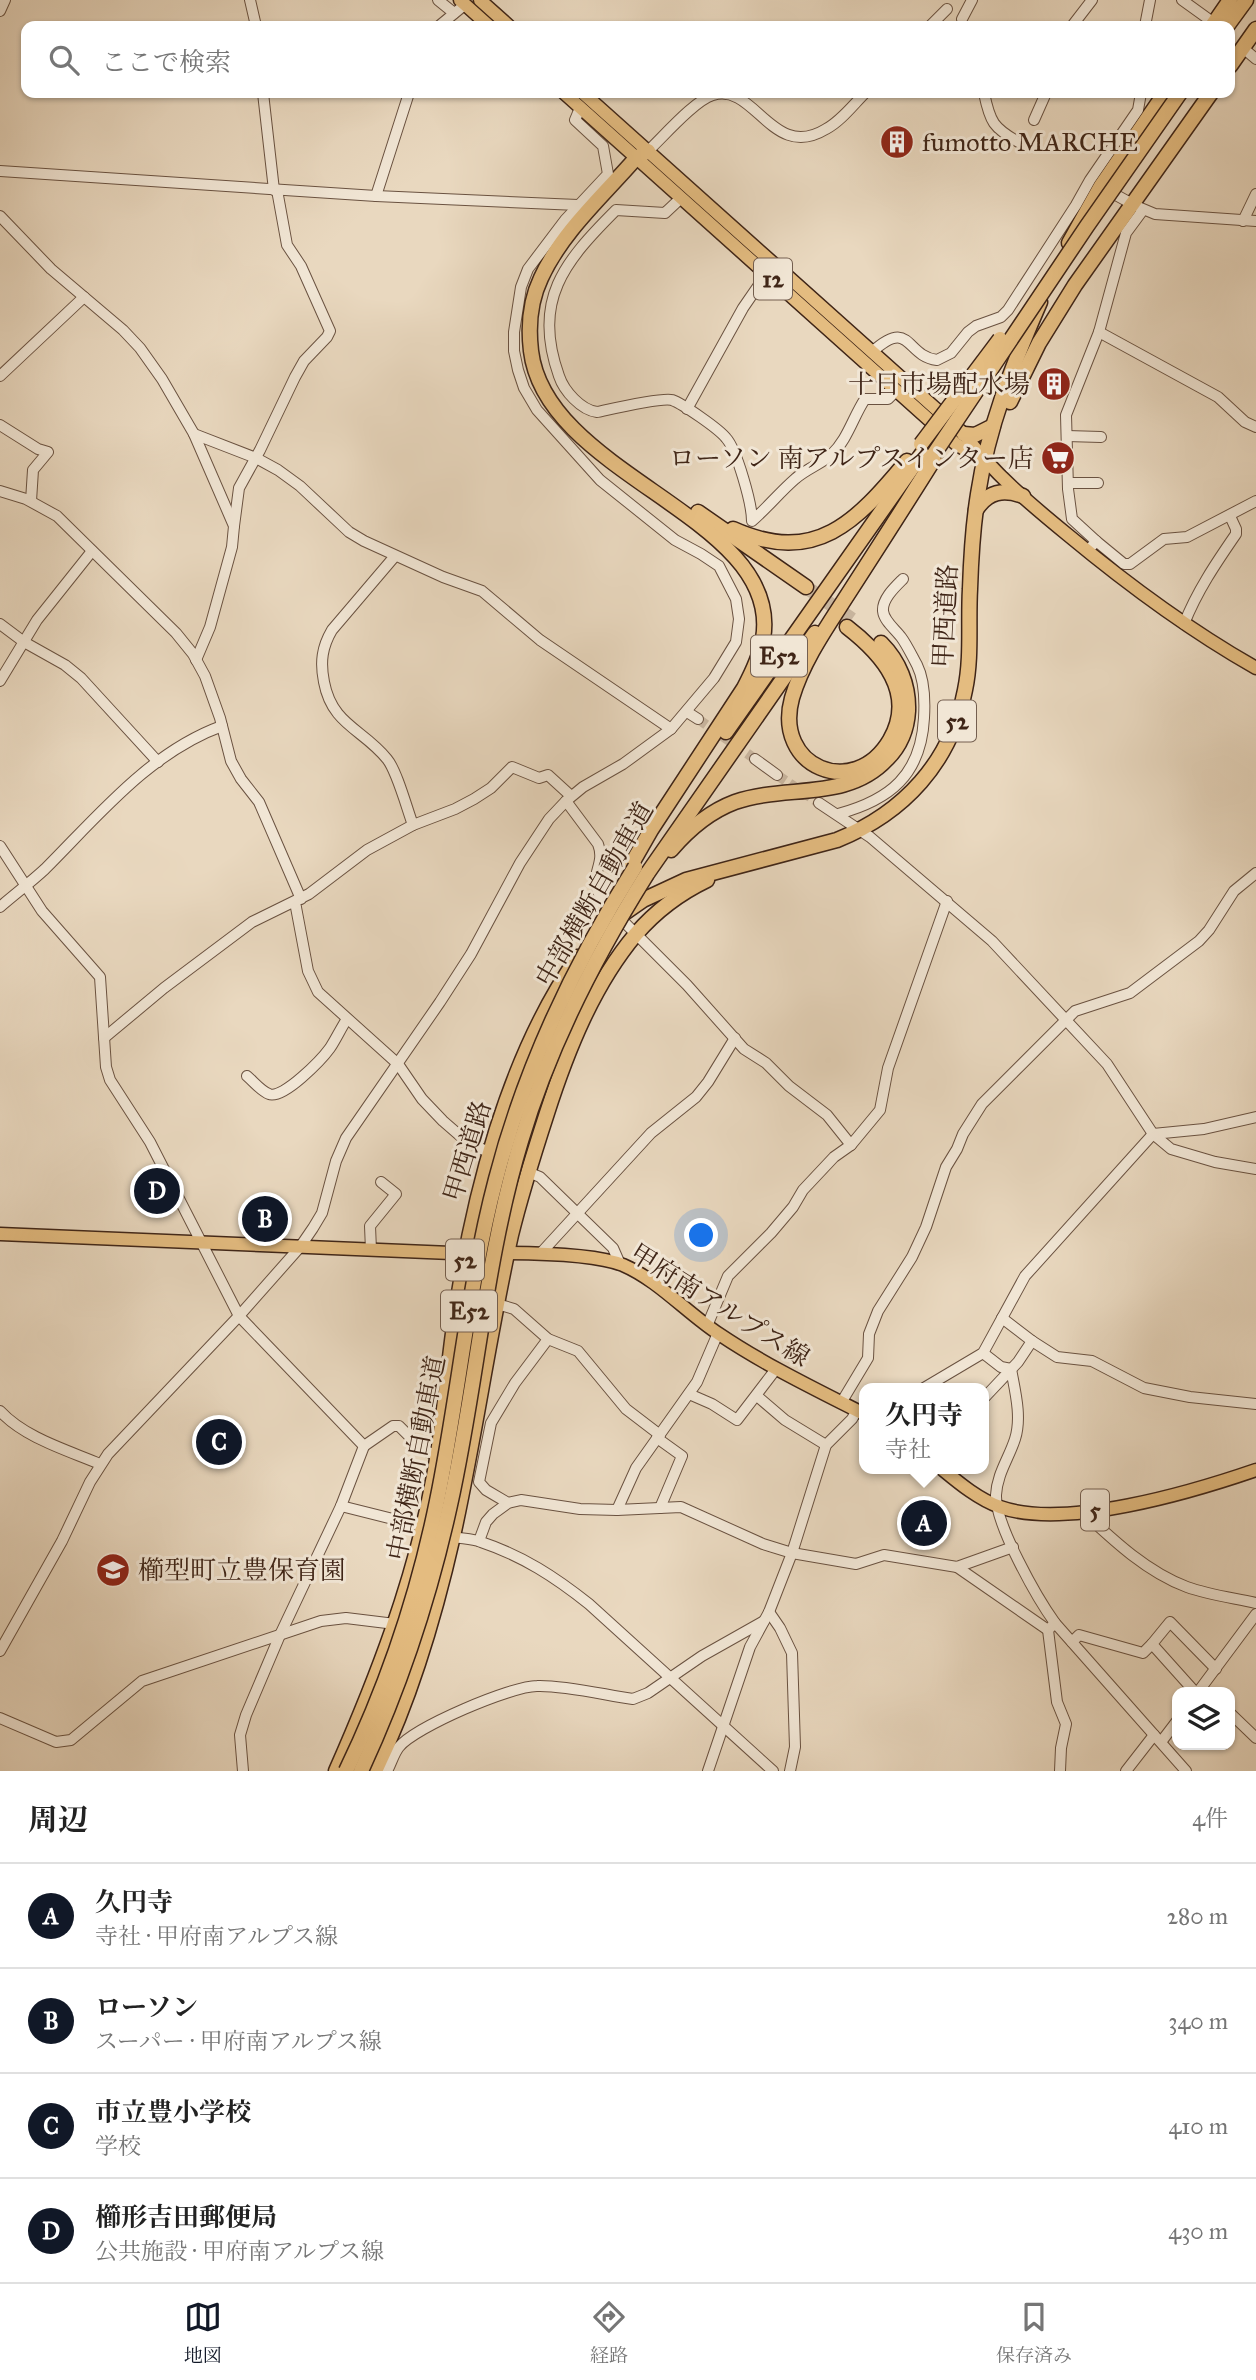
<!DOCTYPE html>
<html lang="ja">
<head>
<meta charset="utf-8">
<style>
  :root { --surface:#fff; --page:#f2f2f2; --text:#222; --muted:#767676; --line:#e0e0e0; --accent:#111827 }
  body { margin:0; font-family:"IM FELL Great Primer","Noto Serif JP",serif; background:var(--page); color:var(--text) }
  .controls { position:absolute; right:21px; bottom:21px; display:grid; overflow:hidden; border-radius:14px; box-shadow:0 2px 5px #0004 }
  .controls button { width:63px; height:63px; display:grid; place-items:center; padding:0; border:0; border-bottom:2px solid var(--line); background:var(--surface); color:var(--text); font:35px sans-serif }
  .you { position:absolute; left:702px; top:1236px; width:24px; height:24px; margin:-18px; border:5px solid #fff; border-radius:50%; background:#1a73e8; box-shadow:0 0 0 10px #1a73e833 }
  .badge { display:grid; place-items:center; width:46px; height:46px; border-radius:50%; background:var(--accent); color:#fff; font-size:23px; font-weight:700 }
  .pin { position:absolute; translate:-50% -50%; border:4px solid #fff; box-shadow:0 2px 7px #0006 }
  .popup { position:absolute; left:859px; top:1383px; width:130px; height:91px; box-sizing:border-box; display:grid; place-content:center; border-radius:14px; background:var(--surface); filter:drop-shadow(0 2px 5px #0005); font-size:23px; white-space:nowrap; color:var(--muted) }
  .popup b { font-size:26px; color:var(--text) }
  .popup::after { content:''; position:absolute; left:50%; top:100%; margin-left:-14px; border:14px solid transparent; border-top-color:var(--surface) }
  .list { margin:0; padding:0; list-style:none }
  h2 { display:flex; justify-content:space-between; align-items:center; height:91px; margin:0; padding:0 28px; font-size:30px }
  h2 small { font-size:23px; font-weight:400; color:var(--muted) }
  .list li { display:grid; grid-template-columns:46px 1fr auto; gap:21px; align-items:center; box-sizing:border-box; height:105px; padding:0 28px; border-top:2px solid var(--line) }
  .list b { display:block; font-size:26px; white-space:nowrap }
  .list p { margin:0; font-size:23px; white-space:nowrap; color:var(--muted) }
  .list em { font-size:23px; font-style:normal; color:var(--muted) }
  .icon { flex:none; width:38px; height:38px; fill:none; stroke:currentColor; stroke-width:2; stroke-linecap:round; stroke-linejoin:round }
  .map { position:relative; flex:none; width:1256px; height:1771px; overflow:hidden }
  .search { position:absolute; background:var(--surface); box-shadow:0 2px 5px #0004; left:21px; right:21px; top:21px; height:77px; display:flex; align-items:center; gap:18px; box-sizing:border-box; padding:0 24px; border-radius:14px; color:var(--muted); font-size:26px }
  .sheet { height:511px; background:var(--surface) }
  nav { display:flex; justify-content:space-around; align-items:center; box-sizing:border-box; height:98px; border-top:2px solid var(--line); background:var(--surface); font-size:19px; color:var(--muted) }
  nav a { display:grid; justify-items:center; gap:4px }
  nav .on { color:var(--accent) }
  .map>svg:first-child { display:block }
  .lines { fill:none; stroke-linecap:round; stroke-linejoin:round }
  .minor-tunnel { stroke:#c7b49d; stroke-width:10; stroke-dasharray:10 5; stroke-linecap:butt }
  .highway-tunnel { stroke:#c7b49d; stroke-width:14; stroke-dasharray:14 7; stroke-linecap:butt }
  .minor-casing { stroke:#6a5241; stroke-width:12 }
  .major-casing { stroke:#3f2517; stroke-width:15 }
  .highway-casing { stroke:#3f2517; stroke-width:17 }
  .minor { stroke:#f1e6d5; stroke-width:10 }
  .major { stroke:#e4bc80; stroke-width:12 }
  .highway { stroke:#e4bc80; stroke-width:14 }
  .highway-bridge-casing { stroke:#3f2517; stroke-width:17; stroke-linecap:butt }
  .highway-bridge { stroke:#e4bc80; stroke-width:14 }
  .labels { text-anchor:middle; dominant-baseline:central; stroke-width:6; stroke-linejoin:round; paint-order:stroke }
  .shield { fill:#f1e6d5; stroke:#745f50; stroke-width:2 }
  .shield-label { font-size:24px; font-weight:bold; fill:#3f2517 }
  .poi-label { font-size:26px; fill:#3f2517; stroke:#f1e6d5; text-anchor:start }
  .street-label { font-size:26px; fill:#3f2517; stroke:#f1e6d5 }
</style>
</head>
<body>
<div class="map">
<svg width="1256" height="1771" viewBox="0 0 1256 1771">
  <rect width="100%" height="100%" fill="#e9d8bf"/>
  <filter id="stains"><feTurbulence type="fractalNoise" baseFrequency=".00286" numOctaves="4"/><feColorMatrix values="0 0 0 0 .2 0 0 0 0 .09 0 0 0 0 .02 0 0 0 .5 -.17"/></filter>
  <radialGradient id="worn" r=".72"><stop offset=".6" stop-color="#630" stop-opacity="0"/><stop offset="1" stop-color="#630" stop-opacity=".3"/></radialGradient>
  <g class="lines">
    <g class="minor-tunnel">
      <polyline points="698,719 755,759"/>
      <polyline points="777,775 819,803"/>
    </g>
    <polyline class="highway-tunnel" points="806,587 853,620"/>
    <g class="minor-casing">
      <g id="minor">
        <polyline points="250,0 256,26"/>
        <polyline points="438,0 454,13"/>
        <polyline points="1182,0 1214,23"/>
        <polyline points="0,11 5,0"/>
        <polyline points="962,19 972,0"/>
        <polyline points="439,26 462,7"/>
        <polyline points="930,26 947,9"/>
        <polyline points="1072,26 1092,0"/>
        <polyline points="1145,26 1150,0"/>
        <polyline points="1243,48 1256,59"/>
        <polyline points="263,93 274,190"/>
        <path d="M984,93C990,122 993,128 1020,143"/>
        <polyline points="1034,120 1046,93"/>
        <path d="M648,151C663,137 695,100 713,95C755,82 772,162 826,129C841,121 853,105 865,93"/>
        <polyline points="0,171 376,196 578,205"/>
        <polyline points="1105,189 1136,206 1155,214 1256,221"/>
        <polyline points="376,196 409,93"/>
        <path d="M681,198L665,213L616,210C564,262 532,300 559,376C564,391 581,410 597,412C611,409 662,397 672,400C683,404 719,429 726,438C737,450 752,504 752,521C767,508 780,492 795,479C806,469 821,464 831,455C848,439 853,417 865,399H888L896,391"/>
        <polyline points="0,216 51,269 123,330 140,348 162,379 194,434 234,526 232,547 210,627 196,660"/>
        <polyline points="1243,221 1256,194"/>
        <polyline points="1099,332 1218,397 1245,422 1256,427"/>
        <path d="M872,352C911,317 905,356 937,360L951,353L968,332L976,326L1001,317L1008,310L1076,205L1090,180L1138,110L1141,93"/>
        <polyline points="0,376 84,297"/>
        <polyline points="687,409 743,308 774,263"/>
        <polyline points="0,425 38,449 48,452 33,470 31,501"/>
        <polyline points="194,434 256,458 278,470 300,486 349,532 364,541 443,577 482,591 540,640 671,729"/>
        <polyline points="1067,436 1101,437"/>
        <polyline points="1068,483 1098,483"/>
        <polyline points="0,491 26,499 57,516 176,633 193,654 205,676 220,718 231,761 241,779 259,802 301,899"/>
        <polyline points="234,526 239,488 260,450 295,377 304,361 327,337 330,331 301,266 287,245 277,190"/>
        <polyline points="1096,541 1072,519 1068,489 1066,415 1099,332 1126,233 1143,210"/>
        <polyline points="1092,546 1096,541 1124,564 1130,564 1164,539 1187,537 1256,501"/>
        <path d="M395,556L332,630C322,647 320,662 324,682C332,725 363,729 387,759C397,771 407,809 413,825"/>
        <polyline points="0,624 24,642 65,665 81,678 158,762"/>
        <path d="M1184,624C1197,591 1216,563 1236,534V529L1230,516"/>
        <polyline points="0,681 37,620 92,551"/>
        <polyline points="687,712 698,719"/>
        <polyline points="755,759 777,775"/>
        <path d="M566,801L598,844C607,867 585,875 603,901L687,985L744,1049L766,1063L789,1086L827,1115L851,1145"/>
        <polyline points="819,803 870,837 992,941 1107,1064 1153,1134 1171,1149 1215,1162 1256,1169"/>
        <path d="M838,814C890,800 921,775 924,718C925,701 925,681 917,665C912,656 907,645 901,637C895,629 884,621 883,611C882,599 895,587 903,579"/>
        <polyline points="0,846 42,911 100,977 106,1067 110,1080 150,1142 239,1316 364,1446 341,1506 280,1635 246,1715 240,1735 243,1771"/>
        <polyline points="295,902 308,971 318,992 398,1064 422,1099 443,1121 466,1141 490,1153"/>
        <path d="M0,907C15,894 31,882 45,869C98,816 150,752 222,726"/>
        <polyline points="104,1038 164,988 252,922 309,894 367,850 413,825 455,809 474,799 491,788 512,767 539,778 548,775 571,796"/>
        <path d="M247,1076C254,1082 261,1091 269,1094C283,1100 322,1059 330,1048C336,1039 341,1028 347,1019"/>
        <polyline points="528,1172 540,1177 613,1248 620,1264"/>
        <polyline points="371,1250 370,1226 396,1194 381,1182"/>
        <polyline points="540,1254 651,1133 696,1097 708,1082 735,1038"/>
        <polyline points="497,1304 514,1309 548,1339 578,1351 626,1409 660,1435"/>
        <polyline points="1002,1318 1032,1341 1057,1357 1092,1361 1144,1388 1190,1397 1256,1404"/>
        <polyline points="707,1326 728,1276 771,1233 793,1207 803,1190 834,1157 851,1145 880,1110 888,1068 947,901"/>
        <path d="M983,1353L1001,1367L1011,1369C1015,1391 1022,1417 1015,1439C1009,1458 997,1474 996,1495C995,1524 1037,1598 1055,1623L1186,1771"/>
        <polyline points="924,1388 983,1353 1025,1276 1153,1134 1204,1129 1256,1117"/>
        <polyline points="689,1394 712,1404 737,1420 776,1369"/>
        <polyline points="757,1396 785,1420 826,1445"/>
        <polyline points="984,1398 1018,1362 1032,1341"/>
        <polyline points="841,1403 868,1358 869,1334 878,1311 912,1257 926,1227 946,1167 957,1149 963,1134 982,1104 1075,1011 1130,993 1199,941 1209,930 1234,891 1256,873"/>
        <path d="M0,1411C25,1438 67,1450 100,1464"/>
        <polyline points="657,1438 682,1456 660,1508"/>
        <polyline points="364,1446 393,1426 399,1426 422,1449 437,1456"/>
        <polyline points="508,1503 486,1490 479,1482 491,1423 515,1383 548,1339"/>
        <polyline points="341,1506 429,1528"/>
        <polyline points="617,1510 636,1468 697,1382 718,1333"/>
        <path d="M1083,1512C1114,1541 1147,1572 1187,1587C1209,1595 1234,1598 1256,1603"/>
        <path d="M449,1536C460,1539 471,1538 481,1542C523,1556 555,1577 589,1604L773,1771"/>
        <polyline points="479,1541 486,1522 493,1514 508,1503 521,1500 580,1509 617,1510 681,1507 763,1544 792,1553 856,1564 884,1555 957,1567 1013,1547"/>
        <polyline points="957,1567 1048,1630"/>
        <polyline points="769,1612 780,1628 792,1653 795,1747 790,1771"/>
        <polyline points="1055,1623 1048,1630 1057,1702 1066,1724 1061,1748 1060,1771"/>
        <polyline points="1072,1642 1079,1635 1143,1653 1152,1644"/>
        <polyline points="0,1651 62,1541 90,1482 108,1454 239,1316 300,1247 313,1228 322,1213 336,1161 346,1138 440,1002 471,954 520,863 549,819 566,801 583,787 623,764 671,729 714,678 736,642 739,619 736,599 719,566 701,554 675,540 600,480 537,410 524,388 518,370 514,351 514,332 521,287 528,269 565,220 608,174 603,146 575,120 580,108"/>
        <polyline points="1195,1692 1152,1644 1170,1622 1216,1669"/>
        <polyline points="1198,1692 1256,1614"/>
        <polyline points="1230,1713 1256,1738"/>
        <polyline points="0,1718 56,1742 71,1740 142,1681 321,1621 346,1618 395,1624"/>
        <polyline points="1161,1742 1177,1721"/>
        <path d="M387,1771C391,1764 394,1753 399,1747C415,1727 511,1686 537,1686C564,1685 605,1695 633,1699L648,1693L702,1656L764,1621"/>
        <polyline points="708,1771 750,1647 769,1612 792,1553 826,1445 852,1419 857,1410"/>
        <polyline points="1126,1771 1154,1735"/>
      </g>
    </g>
    <g class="major-casing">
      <g id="major">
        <polyline points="460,0 489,26"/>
        <polyline points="480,0 509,26"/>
        <polyline points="564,93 956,444 978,458"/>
        <path d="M583,93L964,434C993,473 1030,504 1068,535C1127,584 1189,630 1256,668"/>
        <polyline points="0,1234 475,1254"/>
        <path d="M500,1253C531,1253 595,1254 623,1265C658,1280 687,1313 719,1334C765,1365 815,1389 864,1414"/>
        <path d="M942,1469C959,1483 978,1499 1000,1507C1065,1530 1192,1492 1256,1470"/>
      </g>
    </g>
    <g class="highway-casing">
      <g id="highway">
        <polyline points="1212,26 1230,0"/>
        <polyline points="1227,26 1246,0"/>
        <polyline points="1230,66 1256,29"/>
        <polyline points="1069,243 1101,186 1165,93"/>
        <polyline points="1010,402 1039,343 1075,285 1211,93"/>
        <polyline points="964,434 975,435 993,426"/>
        <path d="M976,510C988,491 1004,489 1023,496"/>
        <polyline points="698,512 806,587"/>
        <path d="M733,529C816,566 856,522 907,461"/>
        <path d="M847,627C882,654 917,693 890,740C854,801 773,767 792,698C803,660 829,624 850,591C879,546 908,501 936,456"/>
        <polyline points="726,732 926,448"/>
        <path d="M671,850C688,830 711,811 735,802C786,784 847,802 887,759C900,746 907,729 908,711C909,685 899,661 881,643"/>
        <path d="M631,865L651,830L744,688C752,673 760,657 763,639C784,517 546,477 531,351C528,326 530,301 541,278C562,232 603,196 636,158L648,151"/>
        <polyline points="647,874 815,633"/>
        <path d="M620,916L643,900L686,880L837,840C904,813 951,762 965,690C972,657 968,623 970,589C971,558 973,525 978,494C988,427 1013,364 1040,302"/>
        <path d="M336,1771C377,1678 414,1582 433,1481C444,1428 447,1372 455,1319C472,1199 508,1056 578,957"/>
        <path d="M375,1771C411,1698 435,1615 453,1536C475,1436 489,1334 511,1235C521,1194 534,1153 547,1113C567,1051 593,985 636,934C655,912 680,893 707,880"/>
      </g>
    </g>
    <use href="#minor" class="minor"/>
    <use href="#major" class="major"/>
    <use href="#highway" class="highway"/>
    <g class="highway-bridge-casing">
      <g id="highway-bridge">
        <polyline points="921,444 1000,339"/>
        <polyline points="934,454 1087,226 1180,93"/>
        <path d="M346,1771C387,1686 418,1594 437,1501C459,1394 468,1285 496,1179C525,1067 574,964 635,867"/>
        <path d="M361,1771C400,1687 430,1596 450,1505C477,1384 485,1260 521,1141C549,1046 595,957 647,874"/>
      </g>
    </g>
    <use href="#highway-bridge" class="highway-bridge"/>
  </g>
  <defs>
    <g id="building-disc" transform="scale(1.75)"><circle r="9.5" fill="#8f2418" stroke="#f1e6d5"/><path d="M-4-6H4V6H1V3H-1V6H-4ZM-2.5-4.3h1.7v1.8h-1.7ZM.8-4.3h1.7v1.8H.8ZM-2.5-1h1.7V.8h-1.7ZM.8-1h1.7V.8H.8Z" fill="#fff"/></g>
    <g id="supermarket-disc" transform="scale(1.75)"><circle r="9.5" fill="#8f2418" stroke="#f1e6d5"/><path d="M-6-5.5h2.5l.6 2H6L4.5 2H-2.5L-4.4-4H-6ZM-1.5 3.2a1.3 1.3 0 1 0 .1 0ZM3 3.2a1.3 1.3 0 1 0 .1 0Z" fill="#fff"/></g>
    <g id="school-disc" transform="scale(1.75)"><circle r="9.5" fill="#8f2418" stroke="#f1e6d5"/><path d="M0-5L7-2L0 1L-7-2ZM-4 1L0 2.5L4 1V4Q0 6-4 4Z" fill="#fff"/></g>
  </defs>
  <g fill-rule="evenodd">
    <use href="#building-disc" x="897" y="142"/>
    <use href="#building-disc" x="1054" y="384"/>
    <use href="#supermarket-disc" x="1058" y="458"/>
    <use href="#school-disc" x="113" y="1570"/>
  </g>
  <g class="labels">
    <g class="shield">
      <rect x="754" y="258.5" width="38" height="41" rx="5"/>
      <rect x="751" y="635.5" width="56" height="41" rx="5"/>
      <rect x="938" y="700.5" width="38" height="41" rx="5"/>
      <rect x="446" y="1239.5" width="38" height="41" rx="5"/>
      <rect x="441" y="1290.5" width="56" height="41" rx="5"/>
      <rect x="1081" y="1489.5" width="28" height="41" rx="5"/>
    </g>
    <g class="shield-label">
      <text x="773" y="279">12</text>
      <text x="779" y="656">E52</text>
      <text x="957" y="721">52</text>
      <text x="465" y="1260">52</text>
      <text x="469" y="1311">E52</text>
      <text x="1095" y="1510">5</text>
    </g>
    <g class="poi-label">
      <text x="922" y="142">fumotto MARCHE</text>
      <text x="1030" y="384" text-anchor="end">十日市場配水場</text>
      <text x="1034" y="458" text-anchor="end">ローソン 南アルプスインター店</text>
      <text x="138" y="1570">櫛型町立豊保育園</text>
    </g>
    <g class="street-label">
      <text transform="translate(945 616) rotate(-87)">甲西道路</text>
      <text transform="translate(594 894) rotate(-60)">中部横断自動車道</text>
      <text transform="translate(467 1151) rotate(-73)">甲西道路</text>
      <text transform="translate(720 1305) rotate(32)">甲府南アルプス線</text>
      <text transform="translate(416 1458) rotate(-79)">中部横断自動車道</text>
    </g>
  </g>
  <rect width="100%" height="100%" filter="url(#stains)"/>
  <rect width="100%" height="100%" fill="url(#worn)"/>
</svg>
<div class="controls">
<button><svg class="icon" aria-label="layers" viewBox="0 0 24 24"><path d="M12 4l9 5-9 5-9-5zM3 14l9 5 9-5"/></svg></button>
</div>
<div class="you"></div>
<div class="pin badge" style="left:924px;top:1523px">A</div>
<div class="popup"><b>久円寺</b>寺社</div>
<div class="pin badge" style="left:265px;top:1219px">B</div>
<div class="pin badge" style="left:219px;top:1442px">C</div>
<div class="pin badge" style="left:157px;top:1191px">D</div>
<div class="search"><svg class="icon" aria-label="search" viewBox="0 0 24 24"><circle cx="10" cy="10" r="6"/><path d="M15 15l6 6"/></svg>ここで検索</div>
</div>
<section class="sheet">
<h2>周辺<small>4件</small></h2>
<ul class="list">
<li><span class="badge">A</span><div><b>久円寺</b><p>寺社 · 甲府南アルプス線</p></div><em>280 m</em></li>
<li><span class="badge">B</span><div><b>ローソン</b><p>スーパー · 甲府南アルプス線</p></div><em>340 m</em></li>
<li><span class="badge">C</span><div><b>市立豊小学校</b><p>学校</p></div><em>410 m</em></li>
<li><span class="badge">D</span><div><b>櫛形吉田郵便局</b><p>公共施設 · 甲府南アルプス線</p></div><em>430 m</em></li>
</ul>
</section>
<nav>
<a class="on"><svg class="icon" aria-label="map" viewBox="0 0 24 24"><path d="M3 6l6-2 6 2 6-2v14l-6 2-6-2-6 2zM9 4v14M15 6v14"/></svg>地図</a>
<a><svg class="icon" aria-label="directions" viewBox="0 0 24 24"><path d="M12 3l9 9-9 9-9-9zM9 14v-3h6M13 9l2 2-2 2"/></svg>経路</a>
<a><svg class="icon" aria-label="saved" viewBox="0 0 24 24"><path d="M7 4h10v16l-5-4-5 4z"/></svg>保存済み</a>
</nav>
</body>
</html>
